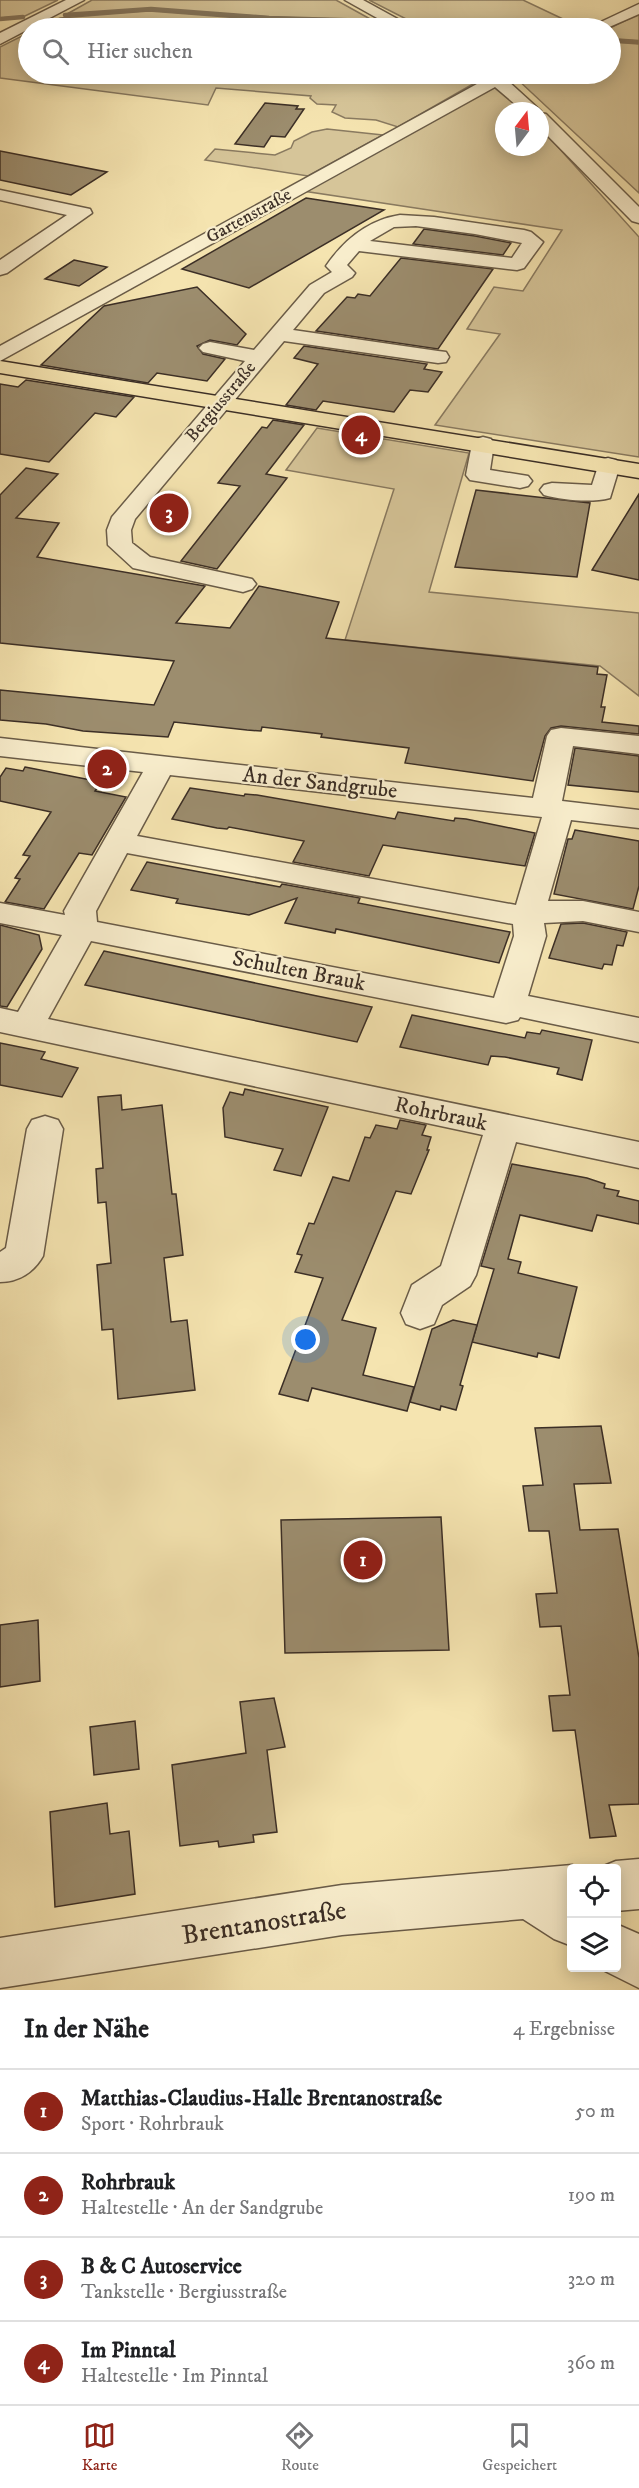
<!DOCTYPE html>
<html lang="de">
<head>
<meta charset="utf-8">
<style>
  :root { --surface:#fff; --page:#f2f2f2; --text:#202124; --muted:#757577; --line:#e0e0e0; --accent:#8f2418 }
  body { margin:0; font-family:"IM FELL DW Pica",serif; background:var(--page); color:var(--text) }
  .controls { position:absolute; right:18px; bottom:18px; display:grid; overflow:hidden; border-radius:6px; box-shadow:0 3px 15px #0003 }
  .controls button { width:54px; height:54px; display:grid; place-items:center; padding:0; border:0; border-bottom:2px solid var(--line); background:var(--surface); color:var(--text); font:30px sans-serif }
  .compass { position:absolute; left:495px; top:102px; width:54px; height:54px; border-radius:50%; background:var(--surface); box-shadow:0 3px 15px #0003; rotate:16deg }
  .you { position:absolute; left:306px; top:1340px; width:21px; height:21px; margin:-15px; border:4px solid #fff; border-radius:50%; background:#1a73e8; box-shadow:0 0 0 9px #1a73e833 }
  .badge { display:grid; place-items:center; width:39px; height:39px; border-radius:50%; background:var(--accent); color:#fff; font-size:20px; font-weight:700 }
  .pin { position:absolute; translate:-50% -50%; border:3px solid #fff; box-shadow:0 2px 6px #0006 }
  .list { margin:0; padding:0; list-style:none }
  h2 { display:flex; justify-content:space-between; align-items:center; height:78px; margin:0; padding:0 24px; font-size:26px }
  h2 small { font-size:20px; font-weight:400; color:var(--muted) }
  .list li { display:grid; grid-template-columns:39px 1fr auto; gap:18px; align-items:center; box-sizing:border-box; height:84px; padding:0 24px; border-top:2px solid var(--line) }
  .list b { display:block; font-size:22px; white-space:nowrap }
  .list p { margin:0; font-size:20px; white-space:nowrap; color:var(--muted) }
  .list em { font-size:20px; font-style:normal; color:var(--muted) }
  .icon { flex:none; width:33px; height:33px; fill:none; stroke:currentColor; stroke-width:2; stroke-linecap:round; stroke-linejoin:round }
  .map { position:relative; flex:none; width:639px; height:1990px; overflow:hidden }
  .search { position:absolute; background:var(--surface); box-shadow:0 3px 15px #0003; left:18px; right:18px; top:18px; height:66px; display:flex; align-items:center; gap:15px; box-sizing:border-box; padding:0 21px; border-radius:33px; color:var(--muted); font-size:22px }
  .sheet { height:414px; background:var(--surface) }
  nav { display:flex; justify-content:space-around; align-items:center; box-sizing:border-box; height:84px; border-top:2px solid var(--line); background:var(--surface); font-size:16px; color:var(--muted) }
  nav a { display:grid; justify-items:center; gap:3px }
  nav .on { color:var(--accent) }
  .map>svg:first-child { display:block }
  .green { fill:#d6c599; stroke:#897a60; stroke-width:1.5 }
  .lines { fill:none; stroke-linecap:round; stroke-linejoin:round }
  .stream { stroke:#85765d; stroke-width:4.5 }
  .building { fill:#9c8d6e; stroke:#3c2f26; stroke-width:1.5 }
  .minor-casing { stroke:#6a5c48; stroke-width:3 }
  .major-casing { stroke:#3c2f26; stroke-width:3 }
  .minor { fill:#f8edcc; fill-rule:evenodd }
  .major { fill:#f5e4b0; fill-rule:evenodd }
  .labels { text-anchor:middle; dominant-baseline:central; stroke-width:4.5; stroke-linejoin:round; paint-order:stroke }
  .far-street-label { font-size:18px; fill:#3c2f26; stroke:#f8edcc }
  .street-label { font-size:22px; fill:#3c2f26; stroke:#f8edcc }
  .near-street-label { font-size:27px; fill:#3c2f26; stroke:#f8edcc }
</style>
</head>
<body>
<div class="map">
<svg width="639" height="1990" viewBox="0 0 639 1990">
  <rect width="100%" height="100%" fill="#f5e4b0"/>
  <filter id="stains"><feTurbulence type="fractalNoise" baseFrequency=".00333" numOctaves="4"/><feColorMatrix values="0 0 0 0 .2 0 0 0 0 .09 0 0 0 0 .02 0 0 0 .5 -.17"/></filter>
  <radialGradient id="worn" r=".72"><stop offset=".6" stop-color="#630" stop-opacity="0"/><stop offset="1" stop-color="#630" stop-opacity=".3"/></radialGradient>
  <g class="green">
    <polygon points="0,0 58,0 25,16 0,18"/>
    <polygon points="92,0 336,0 372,20 271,17 152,9 67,14"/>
    <polygon points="369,0 523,0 582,28 513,28 410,21"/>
    <polygon points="149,11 266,20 385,24 394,28 38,28 60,18"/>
    <polygon points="639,14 639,41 611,39 610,28"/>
    <polygon points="28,33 28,74 476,74 473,84 398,127 376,120 345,118 332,112 336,105 317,104 310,98 311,96 216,88 208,105 0,78 0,47"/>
    <polygon points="611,42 639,44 639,193 517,79 526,74 610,74"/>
    <polygon points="492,87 499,88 524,111 504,111 504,147 540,147 540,127 639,237 639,457 435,425 500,334 467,329 494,287 523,291 562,230 303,191"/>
    <polygon points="327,129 383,135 308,176 205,160 215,149 275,155 291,148 294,141 312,132"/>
    <polygon points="317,428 469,453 429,592 639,613 639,696 600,666 345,640 394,489 286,470"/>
  </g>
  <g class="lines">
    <g class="stream">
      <polyline points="65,15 151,9 269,18 374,21"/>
      <polyline points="0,19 23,17"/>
      <polyline points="412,22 500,28"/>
      <polyline points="610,40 639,42"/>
    </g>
  </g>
  <g class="building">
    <polygon points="265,103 298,106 296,109 304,109 285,137 271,136 264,147 235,144"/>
    <polygon points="0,151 107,172 71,195 0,180"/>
    <polygon points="306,198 384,210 249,288 182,269"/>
    <polygon points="424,229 475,236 511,243 503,255 413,244"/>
    <polygon points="401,258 493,269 438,349 316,331 347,297 355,298 358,294 370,296"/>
    <polygon points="74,260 107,267 79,286 45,279"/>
    <polygon points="197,287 246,334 237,345 210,340 197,346 203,354 225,359 207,381 157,373 148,383 41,365 104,306"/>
    <polygon points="304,346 427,364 424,369 442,372 428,392 410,390 394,412 323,401 316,410 286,405 318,364 294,358"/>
    <polygon points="26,380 134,397 116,417 95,413 49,462 0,454 0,384 18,387"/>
    <polygon points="273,420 304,425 266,474 287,478 217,569 181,561 240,486 218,483 262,427 267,428"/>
    <polygon points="26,468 58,474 16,518 59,523 37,557 205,586 176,623 230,628 259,586 339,602 326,638 598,667 597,674 607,675 601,707 605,707 602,722 639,726 639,734 561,726 551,728 545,736 533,781 405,763 409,748 321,737 322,734 262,727 261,731 247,730 174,722 168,737 83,731 46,724 0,720 0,690 154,705 174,661 0,643 0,495"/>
    <polygon points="476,490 590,503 577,577 455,567"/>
    <polygon points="639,494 639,580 592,570"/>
    <polygon points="575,748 639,756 639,792 568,785"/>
    <polygon points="25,767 101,782 95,791 126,797 92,855 79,853 44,909 5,902 20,879 15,878 30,856 23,855 51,812 0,801 0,777 6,768 23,771"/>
    <polygon points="190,788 244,796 245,794 257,795 395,819 398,812 454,821 455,818 466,819 535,833 525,866 383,845 369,876 293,862 304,841 229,827 227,829 217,828 172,819"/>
    <polygon points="575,830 639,841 639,886 633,909 554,894 568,839 572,839"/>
    <polygon points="147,862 280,887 282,884 360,898 358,903 510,932 499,963 336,929 335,933 285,923 297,898 249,915 176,903 178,899 131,890"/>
    <polygon points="583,923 627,932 623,946 617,945 612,965 604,964 602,969 549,958 561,924"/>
    <polygon points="0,925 39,935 42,949 7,1007 0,1006"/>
    <polygon points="104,951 317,996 372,1007 357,1042 85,985"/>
    <polygon points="412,1015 525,1038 527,1032 540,1034 542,1030 592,1040 582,1080 557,1074 559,1068 505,1057 491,1056 488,1065 400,1047"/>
    <polygon points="0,1043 45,1052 41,1059 78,1068 62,1097 0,1085"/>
    <polygon points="245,1089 328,1107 301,1176 274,1170 283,1149 225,1137 223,1108 230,1092 243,1095"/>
    <polygon points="121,1095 122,1110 162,1105 172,1194 176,1194 183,1255 164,1258 171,1322 187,1320 195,1390 118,1399 113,1329 102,1330 97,1265 111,1263 106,1202 98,1203 96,1169 103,1168 98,1097"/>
    <polygon points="400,1120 426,1125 422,1135 431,1137 427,1150 429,1150 411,1194 396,1191 342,1320 376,1328 363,1375 414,1387 407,1411 312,1388 308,1401 279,1394 323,1278 295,1272 302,1255 297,1254 309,1223 314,1224 333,1177 349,1181 365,1137 370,1138 376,1125 397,1129"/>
    <polygon points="512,1164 587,1178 605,1184 604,1188 619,1191 617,1196 639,1201 639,1224 597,1215 592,1231 520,1215 508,1259 521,1262 518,1273 577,1287 559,1358 538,1353 537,1357 472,1342 494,1269 481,1266"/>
    <polygon points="453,1320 477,1325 460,1385 463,1386 456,1410 441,1406 440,1410 410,1402 432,1329"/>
    <polygon points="601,1426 611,1483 574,1484 580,1530 618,1529 639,1658 639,1804 609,1805 616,1836 590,1838 575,1730 553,1731 549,1696 570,1695 561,1626 540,1627 536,1594 557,1593 549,1531 529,1531 523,1486 543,1485 535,1428"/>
    <polygon points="441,1517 449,1650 285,1653 281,1520"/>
    <polygon points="38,1620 40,1681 0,1687 0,1625"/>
    <polygon points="274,1698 285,1747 267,1750 277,1832 253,1835 254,1842 219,1847 218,1841 180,1846 172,1765 246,1753 240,1702"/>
    <polygon points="135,1721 139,1769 94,1775 90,1727"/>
    <polygon points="107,1803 110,1834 129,1831 135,1894 55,1907 50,1812"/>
  </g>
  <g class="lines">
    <g class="minor-casing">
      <g id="minor">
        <polygon points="66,0 84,0 0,44 0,33"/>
        <polygon points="345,0 363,0 414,28 395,28"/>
        <polygon points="639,4 639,14 607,28 588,28"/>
        <polygon points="482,74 515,74 507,80 541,111 523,111 495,87 0,361 0,346 486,79"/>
        <polygon points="540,113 546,114 639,207 639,223 632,221 540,128"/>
        <polygon points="0,190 90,209 92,213 7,273 0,275 0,260 67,215 0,200"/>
        <path d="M400,215L434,217L524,230L531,232L543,242L524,268L517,270L359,251L347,265L355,273L352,277L324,293L293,330L438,351L446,352L449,357L446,362L438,363L284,341L135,519L131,530L132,543L150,557L252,579L256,584L252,589L243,592L133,568L108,545L107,530L112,517L245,361L203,352L199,348L203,344L210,342L254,350L310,285L332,272L326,266C344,240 368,220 400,215ZM416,226L475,234L522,243L512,258L370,241L394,227Z"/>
        <polygon points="483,437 491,439 494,444 490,470 528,476 532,481 528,486 520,488 470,480 466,475 472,444 475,439"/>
        <path d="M608,458L616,460L620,465L610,498C591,503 563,500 544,495L540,490L544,485L552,483L592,485L600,460Z"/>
        <path d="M561,728L639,736V754L573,746L562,801L639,810V828L571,820L548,901H583L639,912V932L583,921L544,923L546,936L528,996L639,1018V1042L520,1017L518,1020L506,1023L91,941L48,1019L639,1142V1168L516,1142L476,1275L470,1286L442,1305L434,1324L420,1329L406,1324L401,1313L412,1285L441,1266L483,1135L0,1032V1008L18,1012L62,935L0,923V903L65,915L64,911L143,772L0,756V738L533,798L547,736L551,730ZM170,775L542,817L516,905L137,836ZM127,853L513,924L514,936L494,998L97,922L96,911Z"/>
        <path d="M45,1116L58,1120L63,1129L43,1256C34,1272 19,1282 0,1282V1252L6,1248L27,1129L32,1120Z"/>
        <polygon points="639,1859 639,1909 616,1911 616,1868 599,1868 616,1861"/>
        <polygon points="572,1865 580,1868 572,1868 572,1946 554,1939 523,1919 342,1935 0,1988 0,1938 342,1885"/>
        <polygon points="616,1924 639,1934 639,1988 599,1968 616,1968"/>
      </g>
    </g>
    <g class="major-casing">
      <polygon id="major" points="0,361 639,464 639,478 0,373"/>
    </g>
    <use href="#minor" class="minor"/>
    <use href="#major" class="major"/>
  </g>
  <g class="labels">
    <g class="far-street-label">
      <text transform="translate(249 216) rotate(-29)">Gartenstraße</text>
      <text transform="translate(221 402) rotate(-50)">Bergiusstraße</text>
    </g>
    <g class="street-label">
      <text transform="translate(320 783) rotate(6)">An der Sandgrube</text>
      <text transform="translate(299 971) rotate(11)">Schulten Brauk</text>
      <text transform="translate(441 1114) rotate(12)">Rohrbrauk</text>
    </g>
    <g class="near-street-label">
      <text transform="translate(264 1923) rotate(-9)">Brentanostraße</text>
    </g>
  </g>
  <rect width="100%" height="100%" filter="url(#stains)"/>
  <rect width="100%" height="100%" fill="url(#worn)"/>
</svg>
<div class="controls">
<button><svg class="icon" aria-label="locate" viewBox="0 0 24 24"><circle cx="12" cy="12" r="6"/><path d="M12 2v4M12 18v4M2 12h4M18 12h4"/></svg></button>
<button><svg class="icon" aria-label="layers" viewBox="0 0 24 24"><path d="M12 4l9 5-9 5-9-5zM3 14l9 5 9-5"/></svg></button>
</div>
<svg class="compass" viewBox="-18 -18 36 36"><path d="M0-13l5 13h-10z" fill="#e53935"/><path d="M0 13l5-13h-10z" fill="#757577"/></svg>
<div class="you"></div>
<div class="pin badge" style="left:363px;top:1560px">1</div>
<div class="pin badge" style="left:107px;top:769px">2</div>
<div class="pin badge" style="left:169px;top:513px">3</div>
<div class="pin badge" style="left:361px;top:435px">4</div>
<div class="search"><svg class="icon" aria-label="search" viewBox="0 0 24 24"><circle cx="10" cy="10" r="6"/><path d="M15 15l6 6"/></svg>Hier suchen</div>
</div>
<section class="sheet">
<h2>In der Nähe<small>4 Ergebnisse</small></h2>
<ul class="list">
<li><span class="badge">1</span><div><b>Matthias-Claudius-Halle Brentanostraße</b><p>Sport · Rohrbrauk</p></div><em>50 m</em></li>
<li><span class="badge">2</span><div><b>Rohrbrauk</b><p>Haltestelle · An der Sandgrube</p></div><em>190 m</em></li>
<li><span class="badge">3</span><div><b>B &amp; C Autoservice</b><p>Tankstelle · Bergiusstraße</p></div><em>320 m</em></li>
<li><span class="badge">4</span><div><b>Im Pinntal</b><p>Haltestelle · Im Pinntal</p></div><em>360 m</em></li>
</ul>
</section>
<nav>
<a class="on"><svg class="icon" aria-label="map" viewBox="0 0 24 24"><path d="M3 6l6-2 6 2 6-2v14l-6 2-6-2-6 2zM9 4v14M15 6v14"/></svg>Karte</a>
<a><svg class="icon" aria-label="directions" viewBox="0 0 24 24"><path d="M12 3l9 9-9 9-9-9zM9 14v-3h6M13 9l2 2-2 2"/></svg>Route</a>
<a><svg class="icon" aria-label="saved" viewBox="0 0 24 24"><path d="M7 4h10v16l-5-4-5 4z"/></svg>Gespeichert</a>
</nav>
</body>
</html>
